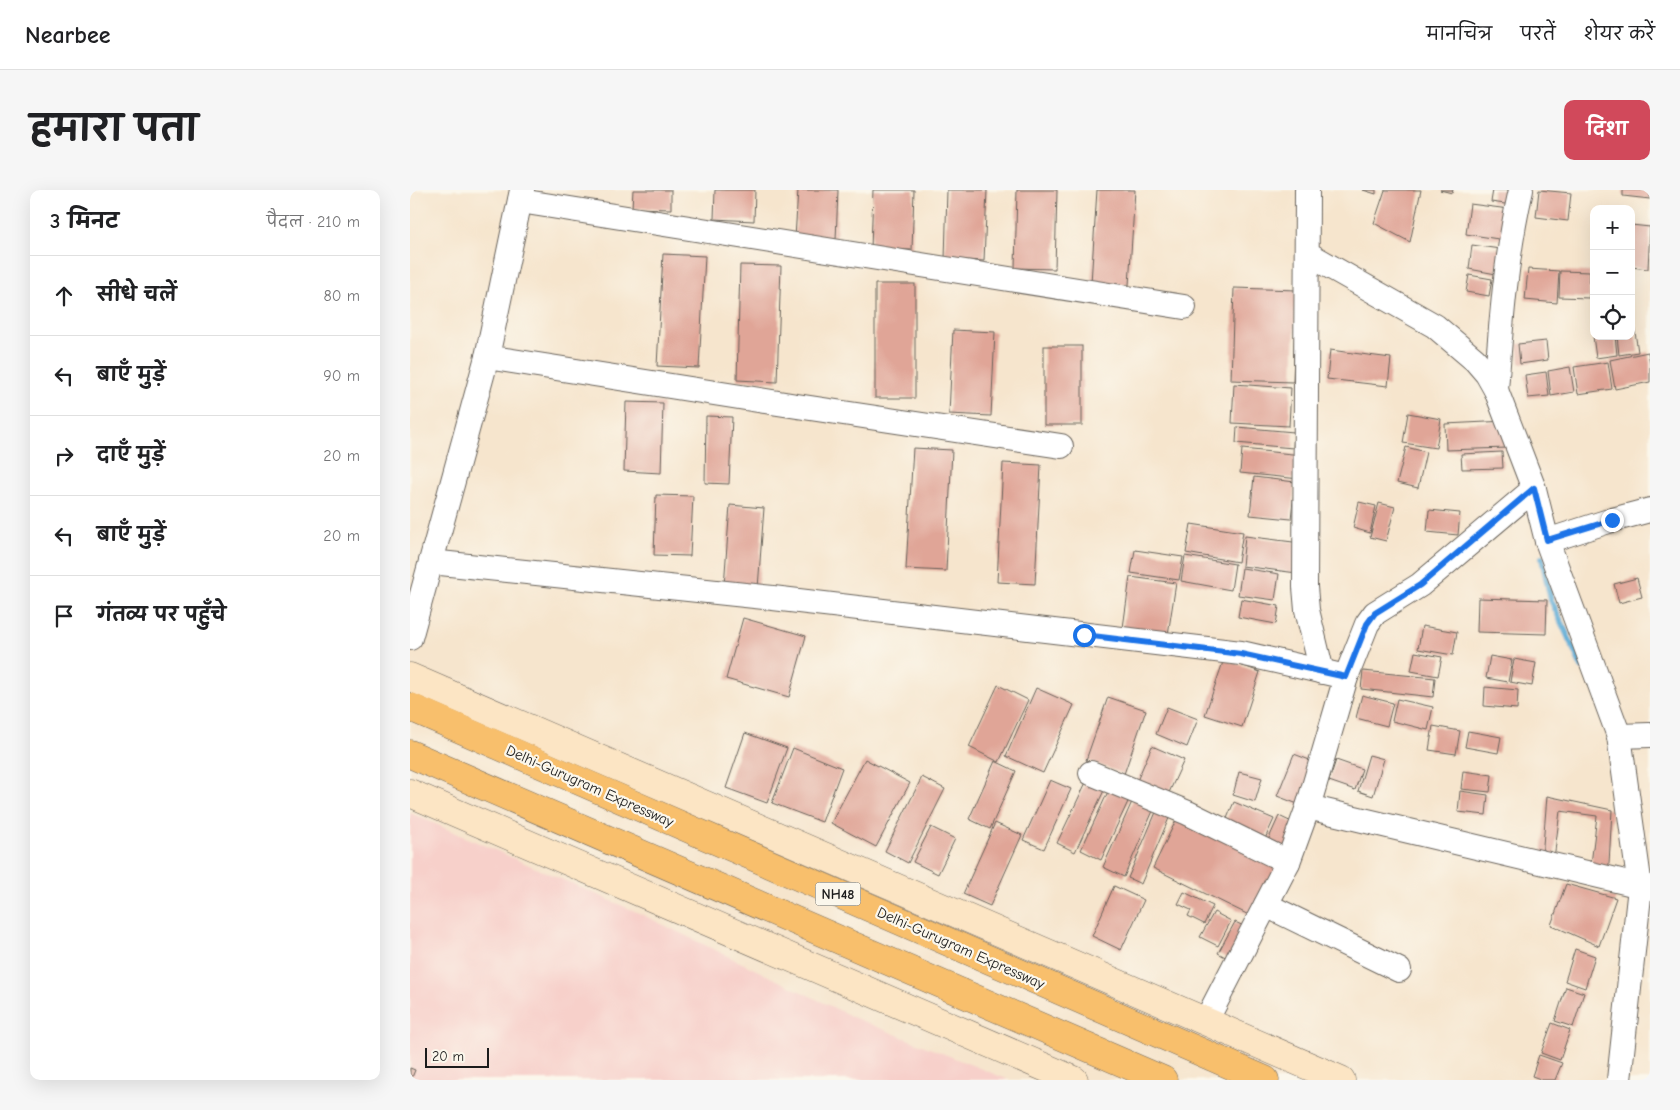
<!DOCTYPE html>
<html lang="hi">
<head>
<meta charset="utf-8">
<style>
  :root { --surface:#fff; --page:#f6f6f6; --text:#202124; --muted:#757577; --line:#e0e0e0; --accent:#d1495b }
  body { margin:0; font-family:"Comic Neue","Playpen Sans Deva",sans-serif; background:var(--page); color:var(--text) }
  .controls { position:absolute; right:15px; top:15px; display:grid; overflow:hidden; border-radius:10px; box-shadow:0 5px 20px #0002 }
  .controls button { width:45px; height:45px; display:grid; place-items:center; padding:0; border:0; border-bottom:1px solid var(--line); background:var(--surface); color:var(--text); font:25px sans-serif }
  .scale { position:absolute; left:15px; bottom:12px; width:64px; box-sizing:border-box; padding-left:5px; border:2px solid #1c1c1c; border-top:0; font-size:14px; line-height:18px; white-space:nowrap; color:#1c1c1c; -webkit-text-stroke:4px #fbf7ec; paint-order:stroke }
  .stop { position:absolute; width:15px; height:15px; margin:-11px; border:4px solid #1a73e8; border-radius:50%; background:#fff }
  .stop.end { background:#1a73e8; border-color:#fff; box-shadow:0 1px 5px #0008 }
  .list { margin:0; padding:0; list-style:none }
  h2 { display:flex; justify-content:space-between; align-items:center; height:65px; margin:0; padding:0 20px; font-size:21px }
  h2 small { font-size:16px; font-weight:400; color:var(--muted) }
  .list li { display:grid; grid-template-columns:32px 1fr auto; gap:15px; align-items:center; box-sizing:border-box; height:80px; padding:0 20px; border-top:1px solid var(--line) }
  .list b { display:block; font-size:19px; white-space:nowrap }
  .list em { font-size:16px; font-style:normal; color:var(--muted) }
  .icon { flex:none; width:28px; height:28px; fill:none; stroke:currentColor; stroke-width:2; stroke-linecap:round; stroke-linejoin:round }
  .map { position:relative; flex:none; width:1240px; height:890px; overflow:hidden; border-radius:10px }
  header { display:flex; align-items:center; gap:30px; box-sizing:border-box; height:70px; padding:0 25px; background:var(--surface); border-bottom:1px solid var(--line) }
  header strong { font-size:24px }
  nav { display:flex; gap:28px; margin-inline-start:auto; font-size:18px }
  .intro { display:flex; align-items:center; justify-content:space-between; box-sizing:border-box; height:120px; padding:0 30px }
  h1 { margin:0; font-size:35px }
  .button { padding:12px 22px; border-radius:10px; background:var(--accent); color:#fff; font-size:18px; font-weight:700 }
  main { display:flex; gap:30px; padding:0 30px }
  aside { flex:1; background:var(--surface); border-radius:10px; box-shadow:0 5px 20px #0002 }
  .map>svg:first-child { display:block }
  .built { fill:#f7d0ca }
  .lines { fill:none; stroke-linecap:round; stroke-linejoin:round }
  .stream { stroke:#5cabd6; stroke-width:6 }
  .building { fill:#e0a597; fill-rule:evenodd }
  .street-casing { stroke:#68625a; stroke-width:26 }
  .secondary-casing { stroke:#68625a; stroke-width:29 }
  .highway-casing { stroke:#68625a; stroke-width:29 }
  .street { stroke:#fff; stroke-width:24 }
  .secondary { stroke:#fce5c4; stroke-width:28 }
  .highway { stroke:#f8bf6c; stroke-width:28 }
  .route { stroke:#1a73e8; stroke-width:6 }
  .labels { text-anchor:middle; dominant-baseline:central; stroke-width:4.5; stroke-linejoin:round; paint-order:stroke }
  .shield { fill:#fbf7ec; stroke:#5f5e5a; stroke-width:1 }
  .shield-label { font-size:14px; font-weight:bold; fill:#1c1c1c }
  .street-label { font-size:15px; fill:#1c1c1c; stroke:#fbf7ec }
</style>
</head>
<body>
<header>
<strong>Nearbee</strong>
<nav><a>मानचित्र</a><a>परतें</a><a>शेयर करें</a></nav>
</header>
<div class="intro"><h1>हमारा पता</h1><a class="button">दिशा</a></div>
<main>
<aside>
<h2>3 मिनट<small>पैदल · 210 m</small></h2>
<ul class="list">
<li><svg class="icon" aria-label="ahead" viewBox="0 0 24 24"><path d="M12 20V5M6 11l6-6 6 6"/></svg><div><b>सीधे चलें</b></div><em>80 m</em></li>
<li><svg class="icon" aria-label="left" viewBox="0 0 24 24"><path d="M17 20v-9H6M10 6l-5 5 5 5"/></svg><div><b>बाएँ मुड़ें</b></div><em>90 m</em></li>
<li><svg class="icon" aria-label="right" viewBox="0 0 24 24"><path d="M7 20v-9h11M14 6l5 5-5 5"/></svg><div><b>दाएँ मुड़ें</b></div><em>20 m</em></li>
<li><svg class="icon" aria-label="left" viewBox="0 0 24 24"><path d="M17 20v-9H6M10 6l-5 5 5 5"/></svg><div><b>बाएँ मुड़ें</b></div><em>20 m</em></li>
<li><svg class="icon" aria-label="arrive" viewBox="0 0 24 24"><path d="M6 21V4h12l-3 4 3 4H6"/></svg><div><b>गंतव्य पर पहुँचे</b></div></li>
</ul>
</aside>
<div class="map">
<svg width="1240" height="890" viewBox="0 0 1240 890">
  <rect width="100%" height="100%" fill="#fbf7ec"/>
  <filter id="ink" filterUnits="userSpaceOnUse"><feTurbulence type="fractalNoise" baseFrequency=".02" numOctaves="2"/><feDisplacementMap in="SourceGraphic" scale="10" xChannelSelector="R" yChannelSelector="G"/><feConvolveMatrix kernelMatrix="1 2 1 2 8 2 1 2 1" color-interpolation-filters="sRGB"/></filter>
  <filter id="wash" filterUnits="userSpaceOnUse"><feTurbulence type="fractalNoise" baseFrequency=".0096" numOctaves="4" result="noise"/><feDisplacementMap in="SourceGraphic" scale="20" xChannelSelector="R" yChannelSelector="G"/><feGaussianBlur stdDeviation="1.12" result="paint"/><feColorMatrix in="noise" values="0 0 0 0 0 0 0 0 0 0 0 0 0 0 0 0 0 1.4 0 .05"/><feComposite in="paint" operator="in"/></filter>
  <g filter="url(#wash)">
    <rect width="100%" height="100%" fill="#f6e5cd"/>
    <polygon class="built" points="0,623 229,723 445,828 599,890 0,890"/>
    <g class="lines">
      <polyline class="stream" points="1132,368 1141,410 1172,477"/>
    </g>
    <g id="blocks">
      <g class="building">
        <polygon points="223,0 261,0 261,19 222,18"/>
        <polygon points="305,0 345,0 344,31 304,29"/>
        <polygon points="388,0 428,0 426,50 385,48"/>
        <polygon points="463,0 504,0 502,60 461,59"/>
        <polygon points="537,0 577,0 574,71 535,69"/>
        <polygon points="607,0 647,0 645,79 605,78"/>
        <polygon points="687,0 725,0 719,95 681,93"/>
        <polygon points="953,0 966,0 966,4"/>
        <polygon points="975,0 1011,0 1000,52 964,33"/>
        <polygon points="1030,0 1043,0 1042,3"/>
        <polygon points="1083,0 1104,0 1102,15 1081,12"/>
        <polygon points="1129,0 1161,3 1158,31 1126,27"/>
        <polygon points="1213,0 1240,0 1240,9 1213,6"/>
        <polygon points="1060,14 1099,19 1095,50 1056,44"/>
        <polygon points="1221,35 1240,37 1238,79 1221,77"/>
        <polygon points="1062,55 1090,59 1086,84 1059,79"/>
        <polygon points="253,64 295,66 289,178 247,176"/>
        <polygon points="330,75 371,76 367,192 327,190"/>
        <polygon points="1118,79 1149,81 1147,113 1115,110"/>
        <polygon points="1150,81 1180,82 1179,108 1149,107"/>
        <polygon points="1059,85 1082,89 1079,106 1056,102"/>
        <rect x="465" y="94" width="40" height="114"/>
        <polygon points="824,98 886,100 883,192 821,190"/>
        <polygon points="1224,135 1228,162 1209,165 1207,146 1221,146 1221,136"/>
        <polygon points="543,140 585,142 581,226 539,224"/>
        <polygon points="1183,146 1205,146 1207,165 1186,168"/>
        <polygon points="1136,151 1138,170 1110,174 1108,154"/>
        <rect x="634" y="156" width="38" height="79"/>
        <polygon points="920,160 981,168 978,196 917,189"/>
        <polygon points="1238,162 1240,173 1240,192 1205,199 1200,170"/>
        <polygon points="1198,172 1202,199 1168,204 1164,177"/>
        <polygon points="1160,177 1164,202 1141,206 1138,181"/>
        <polygon points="1136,182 1139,206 1118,208 1115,185"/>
        <polygon points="824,194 881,198 879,236 822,233"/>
        <polygon points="216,212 253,213 251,283 214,281"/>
        <polygon points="998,223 1031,229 1026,258 993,253"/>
        <polygon points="296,226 322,227 319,294 295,293"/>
        <polygon points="1097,231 1098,258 1036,260 1035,234"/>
        <polygon points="827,237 884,242 883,258 826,253"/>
        <polygon points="996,257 1016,262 1008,298 987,293"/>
        <polygon points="503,258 542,260 536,381 496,379"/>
        <polygon points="832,259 892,265 890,289 830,283"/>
        <polygon points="1092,262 1093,278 1052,279 1051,264"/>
        <polygon points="593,273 631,275 625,394 587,392"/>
        <polygon points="844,287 885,292 881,329 840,325"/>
        <polygon points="246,305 283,306 280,366 244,365"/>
        <polygon points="949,312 966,316 960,343 943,338"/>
        <polygon points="969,313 985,317 976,351 960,347"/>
        <polygon points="320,315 354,318 348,398 314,396"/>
        <polygon points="1019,320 1050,323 1048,345 1017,342"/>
        <polygon points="781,334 833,342 828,372 776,363"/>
        <polygon points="835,346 891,353 887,383 832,376"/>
        <polygon points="725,360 773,367 769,390 721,383"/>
        <polygon points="775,366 825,374 821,400 771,391"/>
        <polygon points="832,378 869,384 865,410 828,405"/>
        <polygon points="720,387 766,393 757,451 712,445"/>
        <polygon points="1227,388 1232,407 1209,413 1204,394"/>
        <polygon points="1068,408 1137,410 1136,444 1067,442"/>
        <polygon points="831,409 869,416 866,434 828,427"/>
        <polygon points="333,428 396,446 379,507 316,489"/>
        <polygon points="1012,436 1047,442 1043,465 1008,459"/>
        <polygon points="1005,462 1032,467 1028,486 1001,481"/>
        <polygon points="1080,466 1102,470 1098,492 1076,488"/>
        <polygon points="814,469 850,482 832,537 795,525"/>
        <polygon points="1104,469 1126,473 1122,496 1100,492"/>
        <polygon points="953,481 1025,488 1023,507 951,499"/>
        <polygon points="588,495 618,510 589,572 559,557"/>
        <polygon points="1075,497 1108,500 1107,519 1074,516"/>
        <polygon points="626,498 664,515 633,583 596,566"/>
        <polygon points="952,505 983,513 977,536 946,528"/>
        <polygon points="698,507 736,520 714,584 676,570"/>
        <polygon points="987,509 1023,517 1018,540 982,531"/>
        <polygon points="757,517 788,529 777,557 746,544"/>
        <polygon points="1023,536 1050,541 1046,564 1019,560"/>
        <polygon points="1058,541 1091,547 1088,563 1055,557"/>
        <polygon points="335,543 377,558 357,613 316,598"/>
        <polygon points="742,556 774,570 757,607 726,593"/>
        <polygon points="383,558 432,578 412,632 362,613"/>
        <polygon points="884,564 910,574 893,616 867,606"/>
        <polygon points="959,565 974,569 963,606 948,601"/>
        <polygon points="455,569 500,593 466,657 421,633"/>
        <polygon points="926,570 952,579 945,600 919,591"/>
        <polygon points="585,571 606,581 580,639 559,629"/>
        <polygon points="1053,581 1082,585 1080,602 1051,599"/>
        <polygon points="829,582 852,588 845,612 823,605"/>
        <polygon points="680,584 698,592 665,662 647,653"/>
        <polygon points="512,587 535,599 498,673 475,661"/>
        <polygon points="640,590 661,599 634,659 613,650"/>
        <polygon points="702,593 722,603 691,670 671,660"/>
        <polygon points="1050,601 1078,605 1076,625 1048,622"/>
        <polygon points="725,605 746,614 714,687 693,677"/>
        <path d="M1137,606L1202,620L1198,691L1131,680ZM1150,621L1187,626L1181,674L1144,669Z"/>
        <polygon points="824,612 864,629 854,651 815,633"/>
        <polygon points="749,615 762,621 731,694 718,688"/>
        <polygon points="769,624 870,674 845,728 743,678"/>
        <polygon points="869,626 888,635 874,666 855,657"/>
        <polygon points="585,633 612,645 580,716 553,704"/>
        <polygon points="521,637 545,649 528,684 503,672"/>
        <polygon points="1156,694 1206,708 1189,756 1141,735"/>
        <polygon points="704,696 734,710 711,760 682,746"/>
        <polygon points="774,702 803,716 794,734 778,726 781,720 768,714"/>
        <polygon points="804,722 821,731 808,756 790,747"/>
        <polygon points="825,732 836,737 819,769 808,763"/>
        <polygon points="1165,759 1185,766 1175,798 1155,791"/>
        <polygon points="1156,797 1174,803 1163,837 1145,831"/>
        <polygon points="1142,833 1160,840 1150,870 1131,863"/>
        <polygon points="1129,865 1152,873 1145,890 1133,890 1122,886"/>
        <polygon points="0,878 5,880 1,890 0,890"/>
      </g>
    </g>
  </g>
  <g filter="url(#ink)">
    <use href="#blocks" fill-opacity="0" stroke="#68625a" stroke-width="1"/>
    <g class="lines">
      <g class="street-casing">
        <g id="street">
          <polyline points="897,0 895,397 897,420 912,482"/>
          <polyline points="110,11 774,117"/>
          <polyline points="898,64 1025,136 1065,170 1077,184 1086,200 1124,299 1137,351 1209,546 1230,697 1209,890"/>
          <polyline points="77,167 387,216 651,256"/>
          <path d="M1086,200C1091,133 1096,65 1111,0"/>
          <polyline points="1137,351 1202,330 1240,320"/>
          <polyline points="21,372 363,408 831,463 936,487"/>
          <polyline points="0,448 77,167 112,0"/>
          <polyline points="1209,546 1240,545"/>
          <polyline points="681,583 778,623 878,672"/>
          <polyline points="898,617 1240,698"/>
          <polyline points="856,715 989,780"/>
          <polyline points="796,831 878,672 898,617 936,487 957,434 965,423 1010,395 1124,299"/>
        </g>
      </g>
      <g class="secondary-casing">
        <g id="secondary">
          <polyline points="0,487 931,890"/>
          <polyline points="0,603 664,890"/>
        </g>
      </g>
      <g class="highway-casing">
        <g id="highway">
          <polyline points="0,517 855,890"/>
          <polyline points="0,564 753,890"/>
        </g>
      </g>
      <use href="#street" class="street"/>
      <use href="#secondary" class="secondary"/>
      <use href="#highway" class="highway"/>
    </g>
  </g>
  <g class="lines" filter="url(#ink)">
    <polyline class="route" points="674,445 831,464 936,487 957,434 965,423 1010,395 1124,298 1137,350 1202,330"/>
  </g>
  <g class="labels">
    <rect class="shield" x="405.5" y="692.5" width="45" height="23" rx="4"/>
    <g class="shield-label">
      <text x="428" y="704">NH48</text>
    </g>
    <g class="street-label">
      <text transform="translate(180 596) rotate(24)">Delhi-Gurugram Expressway</text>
      <text transform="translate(551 758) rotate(24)">Delhi-Gurugram Expressway</text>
    </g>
  </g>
</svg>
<div class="controls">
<button>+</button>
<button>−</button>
<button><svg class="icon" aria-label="locate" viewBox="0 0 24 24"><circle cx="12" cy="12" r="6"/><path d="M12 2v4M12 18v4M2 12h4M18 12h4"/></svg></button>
</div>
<div class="scale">20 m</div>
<div class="stop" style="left:674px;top:445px"></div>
<div class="stop end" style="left:1202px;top:330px"></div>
</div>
</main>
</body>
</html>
